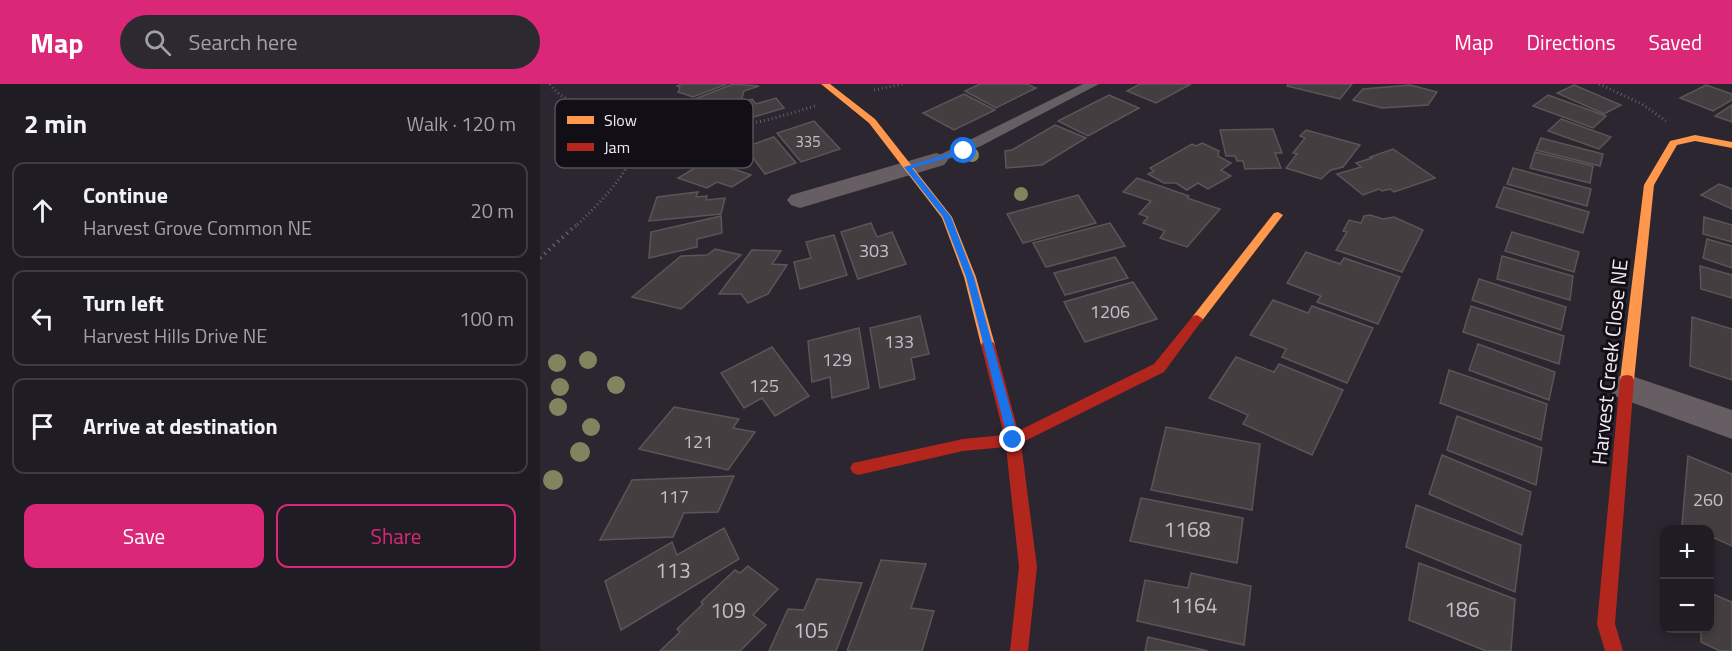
<!DOCTYPE html>
<html lang="en">
<head>
<meta charset="utf-8">
<style>
  :root { --surface:#201c23; --page:#2d2930; --text:#f1f3f6; --muted:#a2a1a6; --line:#3d3a41; --accent:#db2777 }
  body { margin:0; font-family:"Titillium Web",sans-serif; background:var(--page); color:var(--text) }
  .controls { position:absolute; right:18px; bottom:18px; display:grid; overflow:hidden; border-radius:12px; box-shadow:0 3px 9px #0003 }
  .controls button { width:54px; height:54px; display:grid; place-items:center; padding:0; border:0; border-bottom:2px solid var(--line); background:var(--surface); color:var(--text); font:30px sans-serif }
  .stop { position:absolute; width:18px; height:18px; margin:-14px; border:4px solid #1a73e8; border-radius:50%; background:#fff }
  .stop.end { background:#1a73e8; border-color:#fff; box-shadow:0 2px 6px #0008 }
  .list { margin:0; padding:0; list-style:none }
  h2 { display:flex; justify-content:space-between; align-items:center; height:78px; margin:0; padding:0 24px; font-size:26px }
  h2 small { font-size:20px; font-weight:400; color:var(--muted) }
  .list li { display:grid; grid-template-columns:39px 1fr auto; gap:18px; align-items:center; box-sizing:border-box; height:96px; margin:0 12px 12px; padding:0 12px; border:2px solid var(--line); border-radius:12px }
  .list b { display:block; font-size:22px; white-space:nowrap }
  .list p { margin:0; font-size:20px; white-space:nowrap; color:var(--muted) }
  .list em { font-size:20px; font-style:normal; color:var(--muted) }
  .actions { display:flex; gap:12px; padding:18px 24px }
  .actions a { flex:1; padding:14px 0; border:2px solid var(--accent); border-radius:12px; text-align:center; font-size:21px; color:var(--accent) }
  .actions .main { background:var(--accent); color:#fff }
  .icon { flex:none; width:33px; height:33px; fill:none; stroke:currentColor; stroke-width:2; stroke-linecap:round; stroke-linejoin:round }
  .map { position:relative; flex:none; width:1192px; height:567px; overflow:hidden }
  header { display:flex; align-items:center; gap:36px; box-sizing:border-box; height:84px; padding:0 30px; background:var(--accent); color:#fff }
  header strong { font-size:28px }
  nav { display:flex; gap:33px; margin-inline-start:auto; font-size:21px }
  .search { width:420px; height:54px; background:var(--page); display:flex; align-items:center; gap:15px; box-sizing:border-box; padding:0 21px; border-radius:33px; color:var(--muted); font-size:22px }
  main { display:flex }
  aside { flex:1; background:var(--surface) }
  .map>svg:first-child { display:block }
  .building { fill:#453e41; stroke:#5c5557; stroke-width:1.5 }
  .lines { fill:none; stroke-linecap:round; stroke-linejoin:round }
  .path-far1 { stroke:#645e63; stroke-width:3; stroke-dasharray:1 3; stroke-linecap:butt }
  .path { stroke:#645e63; stroke-width:4; stroke-dasharray:1.5 4.5; stroke-linecap:butt }
  .lane { fill:#665e62; fill-rule:evenodd }
  .street { fill:#665e62; fill-rule:evenodd }
  .slow { fill:#ff974d; fill-rule:evenodd }
  .jam { fill:#b3261e; fill-rule:evenodd }
  .tree { fill:#828460 }
  .route { fill:#1a73e8 }
  .labels { text-anchor:middle; dominant-baseline:central; stroke-width:6; stroke-linejoin:round; paint-order:stroke }
  .far-number-label { font-size:15px; fill:#c4bec7 }
  .number-label { font-size:18px; fill:#c4bec7 }
  .street-label { font-size:21px; fill:#efe9f4; stroke:#120e15 }
  .near-number-label { font-size:21px; fill:#c4bec7 }
  .key { fill:#120e15; stroke:#545058; stroke-width:1.5 }
  .key-label { font-size:16px; fill:#efe9f4 }
</style>
</head>
<body>
<header>
<strong>Map</strong>
<div class="search"><svg class="icon" aria-label="search" viewBox="0 0 24 24"><circle cx="10" cy="10" r="6"/><path d="M15 15l6 6"/></svg>Search here</div>
<nav><a>Map</a><a>Directions</a><a>Saved</a></nav>
</header>
<main>
<aside>
<h2>2 min<small>Walk · 120 m</small></h2>
<ul class="list">
<li><svg class="icon" aria-label="ahead" viewBox="0 0 24 24"><path d="M12 20V5M6 11l6-6 6 6"/></svg><div><b>Continue</b><p>Harvest Grove Common NE</p></div><em>20 m</em></li>
<li><svg class="icon" aria-label="left" viewBox="0 0 24 24"><path d="M17 20v-9H6M10 6l-5 5 5 5"/></svg><div><b>Turn left</b><p>Harvest Hills Drive NE</p></div><em>100 m</em></li>
<li><svg class="icon" aria-label="arrive" viewBox="0 0 24 24"><path d="M6 21V4h12l-3 4 3 4H6"/></svg><div><b>Arrive at destination</b></div></li>
</ul>
<div class="actions"><a class="main">Save</a><a>Share</a></div>
</aside>
<div class="map">
<svg width="1192" height="567" viewBox="0 0 1192 567">
  <rect width="100%" height="100%" fill="#2b262f"/>
  <g class="building">
    <polygon points="142,0 187,0 153,13 138,8 140,4 137,2"/>
    <polygon points="193,0 219,2 204,7 202,14 169,26 165,24 157,27 152,22 160,19 155,15"/>
    <polygon points="440,0 487,0 496,4 456,24 425,7"/>
    <polygon points="600,0 651,0 616,19 587,7"/>
    <polygon points="748,0 812,0 800,15 747,2"/>
    <polygon points="870,1 897,8 888,21 842,24 813,16 823,5"/>
    <polygon points="1034,1 1081,21 1064,30 1017,9"/>
    <polygon points="1166,1 1192,10 1192,16 1173,27 1140,14"/>
    <polygon points="424,10 455,26 414,46 383,29"/>
    <polygon points="569,11 599,24 548,52 518,37"/>
    <polygon points="1008,11 1066,32 1053,44 993,22"/>
    <polygon points="236,14 244,24 187,41 181,33 175,35 170,28 212,15 216,20"/>
    <polygon points="1192,21 1192,38 1175,32"/>
    <polygon points="1021,35 1071,53 1059,65 1008,47"/>
    <polygon points="274,37 300,65 261,78 237,49"/>
    <polygon points="515,41 546,54 502,81 466,84 465,67 472,66"/>
    <polygon points="733,45 742,69 735,69 741,84 705,85 703,77 697,77 695,72 686,72 680,46"/>
    <polygon points="766,46 820,61 803,83 791,86 781,95 746,84 757,70 753,69 765,54 760,52"/>
    <polygon points="234,53 256,79 225,90 205,63"/>
    <polygon points="1001,54 1063,70 1060,82 996,66"/>
    <polygon points="662,59 679,67 678,72 691,79 681,86 691,92 668,105 658,99 647,106 636,99 624,99 608,90 614,87 610,84 652,60 656,62"/>
    <polygon points="853,65 895,94 854,108 850,105 842,107 839,105 823,111 797,90 821,83 816,79 832,74 830,73"/>
    <polygon points="995,68 1053,82 1050,99 990,84"/>
    <polygon points="168,76 211,91 192,103 177,98 167,104 138,94"/>
    <polygon points="973,84 1051,105 1047,122 967,100"/>
    <polygon points="597,94 649,112 647,114 680,125 647,163 620,154 625,147 603,139 608,133 599,130 611,117 583,108"/>
    <polygon points="1179,100 1192,105 1192,125 1161,111"/>
    <polygon points="964,103 1049,128 1043,149 956,123"/>
    <polygon points="158,108 156,113 167,112 166,116 185,114 181,130 109,137 117,113"/>
    <polygon points="538,111 556,139 483,159 467,130"/>
    <polygon points="830,131 843,135 854,133 883,146 862,188 796,166 807,148 803,147 809,136 821,139 824,132"/>
    <polygon points="181,132 182,149 157,155 157,163 109,174 111,148"/>
    <polygon points="1164,133 1192,141 1192,158 1163,150"/>
    <polygon points="331,139 337,153 352,148 366,180 318,195 301,148"/>
    <polygon points="570,139 585,162 506,183 493,159"/>
    <polygon points="972,148 1039,168 1034,188 965,167"/>
    <polygon points="294,151 307,191 260,205 254,178 271,174 266,158"/>
    <polygon points="1167,155 1192,162 1192,184 1163,174"/>
    <polygon points="175,165 201,171 141,225 92,213 141,172 167,171"/>
    <polygon points="212,166 241,167 232,180 247,181 228,210 208,219 201,210 179,210"/>
    <polygon points="766,168 800,180 804,174 860,193 838,240 777,218 781,212 747,199"/>
    <polygon points="962,172 1033,192 1030,216 957,195"/>
    <polygon points="575,173 588,194 525,211 514,189"/>
    <polygon points="1160,182 1192,191 1192,214 1161,205"/>
    <polygon points="939,195 1026,223 1021,246 932,216"/>
    <polygon points="593,198 617,235 545,258 524,218"/>
    <polygon points="733,216 768,229 772,222 833,244 807,299 742,273 746,265 710,251"/>
    <polygon points="931,222 1024,252 1019,280 923,248"/>
    <polygon points="380,232 389,270 371,274 375,295 340,304 330,244"/>
    <polygon points="1152,233 1192,245 1192,296 1150,282"/>
    <polygon points="319,244 329,304 292,314 290,293 272,298 268,257"/>
    <polygon points="938,260 1015,288 1009,316 929,286"/>
    <polygon points="232,263 269,312 235,332 222,314 204,324 181,289"/>
    <polygon points="696,273 734,288 739,280 803,306 772,371 703,340 708,331 669,314"/>
    <polygon points="909,286 1007,320 1001,356 900,319"/>
    <polygon points="134,323 199,335 193,344 215,348 188,386 99,365"/>
    <polygon points="917,332 1002,364 996,401 907,366"/>
    <polygon points="626,343 720,360 712,426 611,406"/>
    <polygon points="902,371 991,408 982,451 889,410"/>
    <polygon points="1148,372 1192,390 1192,462 1170,452 1170,446 1154,446 1142,441"/>
    <polygon points="194,392 178,428 144,429 133,453 60,456 92,396"/>
    <polygon points="601,414 703,434 697,479 590,457"/>
    <polygon points="876,421 981,461 975,508 866,463"/>
    <polygon points="184,444 199,475 81,546 65,497 132,458 137,471"/>
    <polygon points="341,476 386,480 371,524 394,527 382,567 307,567"/>
    <polygon points="879,479 975,515 971,567 946,567 869,536"/>
    <polygon points="208,482 238,505 213,531 226,541 200,567 120,567 140,548 137,545 163,520 161,518 195,486 200,489"/>
    <polygon points="651,489 711,502 704,561 597,537 605,496 648,504"/>
    <polygon points="277,495 322,499 296,567 229,567 248,525 264,526"/>
    <polygon points="1170,509 1192,518 1192,567 1180,567 1161,558 1161,544 1170,544"/>
    <polygon points="608,553 668,567 605,567"/>
  </g>
  <g class="lines">
    <g class="path-far1">
      <path d="M10,0C26,23 47,17 71,27C133,53 59,119 35,143"/>
      <polyline points="1059,0 1102,20 1126,37"/>
      <polyline points="334,6 363,0"/>
      <polyline points="95,65 231,35 275,22"/>
    </g>
    <polyline class="path" points="0,174 36,141"/>
    <polygon class="lane" points="543,0 559,0 441,62 396,80 389,76"/>
    <g class="street">
      <polygon points="396,69 404,71 408,76 404,81 260,124 251,121 247,116 251,111"/>
      <polygon points="1086,290 1192,326 1192,355 1074,312 1069,303 1074,294"/>
    </g>
    <g class="slow">
      <polygon points="281,0 290,0 335,35 412,133 436,193 455,261 453,264 443,264 441,261 424,193 402,134 329,39"/>
      <polygon points="1155,51 1192,58 1192,64 1155,57 1137,61 1114,101 1094,296 1092,300 1082,300 1080,296 1104,101 1130,57"/>
      <polygon points="738,128 743,131 661,238 653,238 651,235 653,232 734,129"/>
    </g>
    <g class="jam">
      <polygon points="657,231 663,235 624,288 481,359 497,483 488,567 470,567 479,483 466,363 423,367 318,391 313,389 310,384 313,379 423,355 464,351 441,261 443,258 453,258 455,261 478,347 614,280 653,232"/>
      <polygon points="1087,291 1092,292 1094,296 1075,540 1083,567 1065,567 1057,540 1080,296 1082,292"/>
    </g>
  </g>
  <g class="tree">
    <circle cx="432" cy="71" r="7"/>
    <circle cx="481" cy="110" r="7"/>
    <circle cx="48" cy="276" r="9"/>
    <circle cx="17" cy="279" r="9"/>
    <circle cx="76" cy="301" r="9"/>
    <circle cx="20" cy="303" r="9"/>
    <circle cx="18" cy="323" r="9"/>
    <circle cx="51" cy="343" r="9"/>
    <circle cx="40" cy="368" r="10"/>
    <circle cx="13" cy="396" r="10"/>
  </g>
  <polygon class="route" points="424,65 427,68 372,84 411,133 434,193 479,356 473,361 468,356 426,193 403,133 364,83"/>
  <g class="labels">
    <g class="far-number-label">
      <text x="268" y="57">335</text>
    </g>
    <g class="number-label">
      <text x="334" y="166">303</text>
      <text x="570" y="227">1206</text>
      <text x="359" y="257">133</text>
      <text x="297" y="275">129</text>
      <text x="224" y="301">125</text>
      <text x="158" y="357">121</text>
      <text x="134" y="412">117</text>
      <text x="1168" y="415">260</text>
    </g>
    <g class="street-label">
      <text transform="translate(1069 278) rotate(-84)">Harvest Creek Close NE</text>
    </g>
    <g class="near-number-label">
      <text x="647" y="445">1168</text>
      <text x="133" y="486">113</text>
      <text x="654" y="521">1164</text>
      <text x="922" y="525">186</text>
      <text x="188" y="526">109</text>
      <text x="271" y="546">105</text>
    </g>
  </g>
  <rect x="15" y="15" width="198" height="69" rx="9" class="key"/>
  <rect x="27" y="32" width="27" height="8" fill="#ff974d"/>
  <rect x="27" y="59" width="27" height="8" fill="#b3261e"/>
  <g class="key-label">
    <text x="64" y="42">Slow</text>
    <text x="64" y="69">Jam</text>
  </g>
</svg>
<div class="controls">
<button>+</button>
<button>−</button>
</div>
<div class="stop" style="left:424px;top:67px"></div>
<div class="stop end" style="left:473px;top:356px"></div>
</div>
</main>
</body>
</html>
